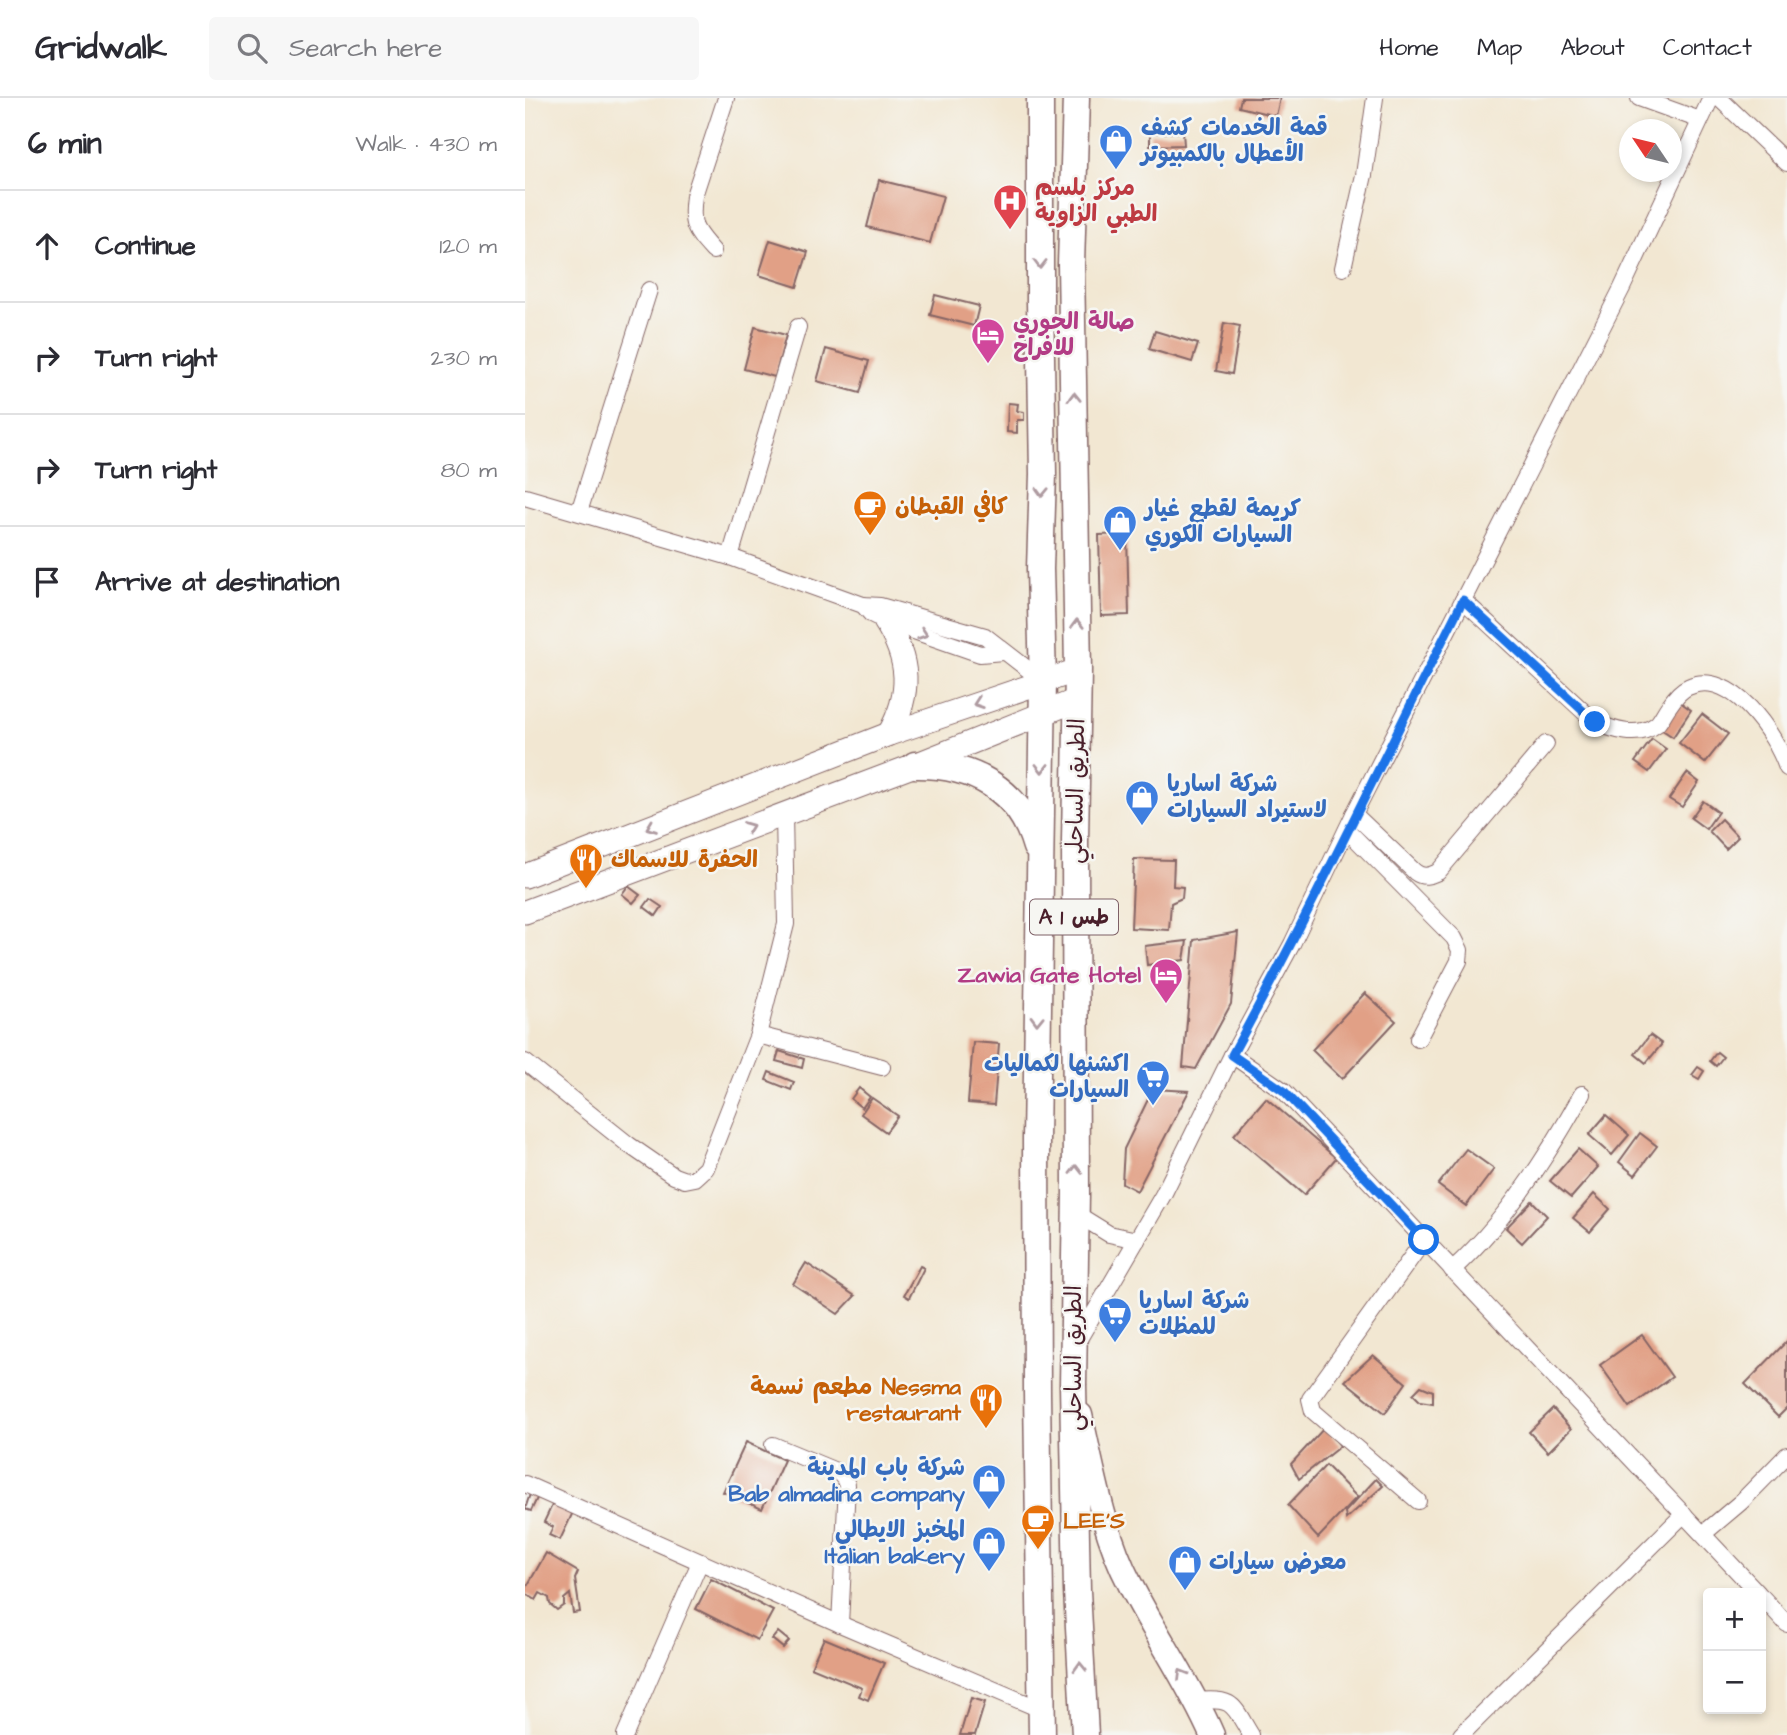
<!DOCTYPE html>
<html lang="en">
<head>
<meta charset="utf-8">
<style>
  :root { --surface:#fff; --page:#f7f7f7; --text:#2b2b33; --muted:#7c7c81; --line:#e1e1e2 }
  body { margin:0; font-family:"Architects Daughter","Playpen Sans Arabic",sans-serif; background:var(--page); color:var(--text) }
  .controls { position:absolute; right:21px; bottom:21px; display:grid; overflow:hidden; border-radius:7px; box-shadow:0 4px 10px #0003 }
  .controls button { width:63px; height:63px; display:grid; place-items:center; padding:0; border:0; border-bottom:2px solid var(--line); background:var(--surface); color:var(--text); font:35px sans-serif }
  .compass { position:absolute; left:1094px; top:21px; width:63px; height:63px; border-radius:50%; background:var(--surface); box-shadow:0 4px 10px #0003; rotate:305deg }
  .stop { position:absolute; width:21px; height:21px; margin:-16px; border:5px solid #1a73e8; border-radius:50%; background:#fff }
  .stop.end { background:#1a73e8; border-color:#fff; box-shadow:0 2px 7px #0008 }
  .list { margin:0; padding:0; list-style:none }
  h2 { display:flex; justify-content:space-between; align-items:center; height:91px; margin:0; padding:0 28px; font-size:30px }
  h2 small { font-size:23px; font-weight:400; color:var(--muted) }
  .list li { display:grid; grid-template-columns:46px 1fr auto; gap:21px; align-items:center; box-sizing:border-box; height:112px; padding:0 28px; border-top:2px solid var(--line) }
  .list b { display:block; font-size:26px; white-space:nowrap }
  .list em { font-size:23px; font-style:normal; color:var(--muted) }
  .icon { flex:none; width:38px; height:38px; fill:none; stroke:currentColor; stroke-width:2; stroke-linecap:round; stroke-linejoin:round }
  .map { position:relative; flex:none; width:1262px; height:1637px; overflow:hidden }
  header { display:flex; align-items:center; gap:42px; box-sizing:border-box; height:98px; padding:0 35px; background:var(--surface); border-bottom:2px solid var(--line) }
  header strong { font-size:33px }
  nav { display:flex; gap:38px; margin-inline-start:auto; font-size:24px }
  .search { width:490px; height:63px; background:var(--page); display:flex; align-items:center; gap:18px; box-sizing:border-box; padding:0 24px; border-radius:7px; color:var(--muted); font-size:26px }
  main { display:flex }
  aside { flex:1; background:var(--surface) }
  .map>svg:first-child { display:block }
  .building { fill:#e1a086 }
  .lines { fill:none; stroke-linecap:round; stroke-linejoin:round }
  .minor-casing { stroke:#856565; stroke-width:18 }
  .secondary-casing { stroke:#856565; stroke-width:25 }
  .primary-casing { stroke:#856565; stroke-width:27 }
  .trunk-casing { stroke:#856565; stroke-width:29 }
  .minor { stroke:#fff; stroke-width:16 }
  .secondary { stroke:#fff; stroke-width:23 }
  .primary { stroke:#fff; stroke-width:24 }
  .trunk { stroke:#fff; stroke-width:26 }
  .oneway { stroke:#ae9aa0 }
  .route { stroke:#1a73e8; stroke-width:9 }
  .labels { text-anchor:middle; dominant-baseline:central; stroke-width:5; stroke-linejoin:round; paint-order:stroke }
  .shield { fill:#f6f6f2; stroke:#7e6067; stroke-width:2 }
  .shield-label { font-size:21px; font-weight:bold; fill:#4a1f2b }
  .shop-label { font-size:23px; font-weight:bold; fill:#366cbe; stroke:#f6f6f2; text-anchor:start }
  .health-label { font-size:23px; font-weight:bold; fill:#be3a42; stroke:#f6f6f2; text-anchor:start }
  .hotel-label { font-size:23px; font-weight:bold; fill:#b23c85; stroke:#f6f6f2; text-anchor:start }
  .food-label { font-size:23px; font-weight:bold; fill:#c56008; stroke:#f6f6f2; text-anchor:start }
  .street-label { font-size:23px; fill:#4a1f2b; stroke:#f6f6f2 }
</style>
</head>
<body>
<header>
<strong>Gridwalk</strong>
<div class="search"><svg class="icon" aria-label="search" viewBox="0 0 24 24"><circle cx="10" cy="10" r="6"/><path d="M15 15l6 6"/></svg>Search here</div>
<nav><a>Home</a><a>Map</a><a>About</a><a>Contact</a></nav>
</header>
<main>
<aside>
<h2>6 min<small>Walk · 430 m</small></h2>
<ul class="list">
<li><svg class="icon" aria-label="ahead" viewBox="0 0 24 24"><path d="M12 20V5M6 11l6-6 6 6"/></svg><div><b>Continue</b></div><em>120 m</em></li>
<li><svg class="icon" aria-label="right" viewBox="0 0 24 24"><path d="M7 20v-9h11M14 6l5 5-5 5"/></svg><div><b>Turn right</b></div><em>230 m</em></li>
<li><svg class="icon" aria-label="right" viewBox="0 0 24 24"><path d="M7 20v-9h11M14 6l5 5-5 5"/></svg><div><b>Turn right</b></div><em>80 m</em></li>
<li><svg class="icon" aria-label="arrive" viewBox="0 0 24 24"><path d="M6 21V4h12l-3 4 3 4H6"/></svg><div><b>Arrive at destination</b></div></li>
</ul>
</aside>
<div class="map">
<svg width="1262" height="1637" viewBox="0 0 1262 1637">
  <rect width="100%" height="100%" fill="#f6f6f2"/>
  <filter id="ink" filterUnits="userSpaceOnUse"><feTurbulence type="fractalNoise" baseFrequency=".0143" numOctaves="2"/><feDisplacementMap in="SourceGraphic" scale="14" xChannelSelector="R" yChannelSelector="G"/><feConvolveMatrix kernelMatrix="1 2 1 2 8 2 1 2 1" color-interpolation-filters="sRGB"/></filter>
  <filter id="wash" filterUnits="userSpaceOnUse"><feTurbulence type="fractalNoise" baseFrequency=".00686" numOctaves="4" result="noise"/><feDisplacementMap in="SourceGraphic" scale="28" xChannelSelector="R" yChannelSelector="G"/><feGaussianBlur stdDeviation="1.57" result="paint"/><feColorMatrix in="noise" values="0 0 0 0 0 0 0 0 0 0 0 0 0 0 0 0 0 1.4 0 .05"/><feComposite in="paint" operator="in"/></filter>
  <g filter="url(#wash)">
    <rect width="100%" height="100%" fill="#f2e7d2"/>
    <g id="blocks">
      <g class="building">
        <polygon points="716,0 755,0 751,18 714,9"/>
        <polygon points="658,34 659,47 625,48 625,35"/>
        <polygon points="354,82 418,98 405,145 342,129"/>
        <polygon points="245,142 283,154 272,189 234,177"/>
        <polygon points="410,197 454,208 449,228 405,217"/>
        <polygon points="699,225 715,228 707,276 691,273"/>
        <polygon points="230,229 261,237 250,279 219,271"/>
        <polygon points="630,233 673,246 667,264 624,251"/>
        <polygon points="301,251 344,263 335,295 292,283"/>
        <polygon points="483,305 493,306 492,313 499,314 499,322 492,322 492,335 482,334"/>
        <polygon points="602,436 604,517 576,518 574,437"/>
        <polygon points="1155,604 1166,612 1148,639 1136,631"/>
        <polygon points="1177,616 1203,636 1180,665 1154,645"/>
        <polygon points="1127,641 1141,651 1124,674 1110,664"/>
        <polygon points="1162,675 1174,684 1157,709 1144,701"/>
        <polygon points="1178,703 1193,714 1181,731 1166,720"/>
        <polygon points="1196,721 1213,739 1201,751 1184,733"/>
        <polygon points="609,761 649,762 648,788 658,789 657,800 646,805 644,832 606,830"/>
        <polygon points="103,788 115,797 108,805 97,796"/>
        <polygon points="125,801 137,809 131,818 119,809"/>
        <polygon points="713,834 706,906 671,971 658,969 669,842"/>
        <polygon points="662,843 659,862 622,867 620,848"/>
        <polygon points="840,895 871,923 817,981 787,952"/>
        <polygon points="1125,937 1137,946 1121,965 1110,956"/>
        <polygon points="448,944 474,946 469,1007 443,1005"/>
        <polygon points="254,953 279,961 277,970 251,963"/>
        <polygon points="1192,954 1198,959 1191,968 1185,963"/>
        <polygon points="1173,969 1179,973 1174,981 1167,977"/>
        <polygon points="244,974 269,984 266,992 241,982"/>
        <polygon points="334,990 345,999 337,1010 326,1001"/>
        <polygon points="628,991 664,993 612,1093 597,1085 599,1051"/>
        <polygon points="347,1000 373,1018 361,1034 336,1016"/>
        <polygon points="741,1000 811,1060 779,1097 709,1037"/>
        <polygon points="1081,1017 1104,1037 1087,1057 1064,1037"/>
        <polygon points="1115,1035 1132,1048 1110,1077 1094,1064"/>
        <polygon points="941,1051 969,1071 941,1108 913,1087"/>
        <polygon points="1053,1051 1073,1069 1046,1100 1025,1083"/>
        <polygon points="1069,1096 1085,1111 1065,1134 1048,1120"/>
        <polygon points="1007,1103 1022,1118 997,1145 981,1130"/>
        <polygon points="281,1165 330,1198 313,1216 268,1186"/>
        <polygon points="395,1168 399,1170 384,1200 379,1197"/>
        <polygon points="1117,1237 1147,1279 1105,1309 1075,1267"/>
        <polygon points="1262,1243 1262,1310 1253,1319 1220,1286"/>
        <polygon points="848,1257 881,1285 860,1315 820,1283"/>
        <polygon points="896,1288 908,1293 908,1305 895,1303 888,1296"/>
        <polygon points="1028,1311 1046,1331 1023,1354 1004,1334"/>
        <polygon points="800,1329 815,1348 774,1381 766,1366"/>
        <polygon points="221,1344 259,1362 237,1411 198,1394"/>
        <polygon points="801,1367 832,1399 793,1440 763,1407"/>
        <polygon points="851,1381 858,1388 821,1421 820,1414"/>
        <polygon points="6,1393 14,1396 6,1413 0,1411"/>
        <polygon points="29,1403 49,1412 35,1442 24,1437 28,1429 19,1424"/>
        <polygon points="21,1455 53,1474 50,1481 55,1514 48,1515 45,1496 39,1501 39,1507 32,1512 25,1506 24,1500 15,1495 11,1502 0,1495 0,1492"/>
        <polygon points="186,1481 248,1513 232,1542 171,1511"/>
        <polygon points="253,1534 264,1543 258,1550 247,1541"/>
        <polygon points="299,1540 359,1565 343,1602 334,1598 337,1590 286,1569"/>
        <polygon points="446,1600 460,1604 450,1637 435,1637"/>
      </g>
    </g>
  </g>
  <g filter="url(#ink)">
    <use href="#blocks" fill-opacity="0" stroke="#856565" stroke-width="2"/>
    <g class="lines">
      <g class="minor-casing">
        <g id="minor">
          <polyline points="1114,0 1175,22"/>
          <polyline points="1194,0 1262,65"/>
          <path d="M188,153C169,132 165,127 169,98L201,0"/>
          <polyline points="818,170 839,77 850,0"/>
          <polyline points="0,399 205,459 338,507 346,516 360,523 455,556 478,554"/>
          <polyline points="54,414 124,192"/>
          <polyline points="205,459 273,229"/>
          <path d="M938,502L1070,624C1088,632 1113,641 1132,626C1136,622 1140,613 1144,608C1148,602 1156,592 1163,589C1206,569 1251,637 1262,670"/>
          <polyline points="338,507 355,508 460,538 518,583"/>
          <path d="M829,716L890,774C898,780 904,778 913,774L1021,646"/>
          <polyline points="822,732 929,840 935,852 934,863 893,941"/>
          <polyline points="233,937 357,969"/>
          <polyline points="707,957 759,993 1233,1495"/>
          <polyline points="0,964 104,1047 149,1078 160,1082 170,1080 181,1070 233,937 261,826 259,715"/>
          <polyline points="550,1115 584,1136 612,1142"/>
          <path d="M927,1172C978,1126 1024,1056 1057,996"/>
          <polyline points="551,1246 638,1097 707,957 767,846 829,716 1097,190 1186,0"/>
          <polyline points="248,1347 313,1374 319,1380 322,1387 315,1526"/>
          <polyline points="0,1386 315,1526 517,1612"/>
          <polyline points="893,1403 788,1313 785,1301 899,1142"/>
          <polyline points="1178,1436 1216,1404 1262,1357"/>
          <polyline points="1236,1498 1262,1526"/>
          <path d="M672,1603C710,1599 708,1608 726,1637"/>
          <polyline points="100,1637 175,1464"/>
          <polyline points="936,1637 1159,1416"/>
        </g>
      </g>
      <g class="secondary-casing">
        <g id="secondary">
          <path d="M360,523C385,562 387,595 364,636"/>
          <polyline points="0,778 364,636 553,572"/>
          <polyline points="0,814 390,667 552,602"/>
        </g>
      </g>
      <g class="primary-casing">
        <path id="primary" d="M555,1317C568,1373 578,1435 605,1486C631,1538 664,1584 687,1637"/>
      </g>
      <g class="trunk-casing">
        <g id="trunk">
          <polyline points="515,0 515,203 518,376 515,471 518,583 511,1042 512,1295 517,1637"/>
          <polyline points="551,0 546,167 553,572 550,743 551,1095 548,1287 552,1493 560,1637"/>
          <path d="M390,667C447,666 495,691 511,749"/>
        </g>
      </g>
      <use href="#minor" class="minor"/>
      <use href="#secondary" class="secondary"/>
      <use href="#primary" class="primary"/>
      <use href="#trunk" class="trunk"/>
    </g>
    <defs><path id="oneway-chevron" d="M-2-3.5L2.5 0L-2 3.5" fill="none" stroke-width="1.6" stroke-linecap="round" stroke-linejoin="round" transform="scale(1.75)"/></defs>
    <g class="oneway">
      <use href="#oneway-chevron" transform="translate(515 166) rotate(90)"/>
      <use href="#oneway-chevron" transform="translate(549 299) rotate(-91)"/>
      <use href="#oneway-chevron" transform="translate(517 394) rotate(92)"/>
      <use href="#oneway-chevron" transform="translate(552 526) rotate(-91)"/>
      <use href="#oneway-chevron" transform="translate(398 536) rotate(19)"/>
      <use href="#oneway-chevron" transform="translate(453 605) rotate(161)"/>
      <use href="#oneway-chevron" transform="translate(517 670) rotate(90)"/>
      <use href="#oneway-chevron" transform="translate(126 729) rotate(159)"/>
      <use href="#oneway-chevron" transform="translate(224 729) rotate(-21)"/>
      <use href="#oneway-chevron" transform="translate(512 922) rotate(91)"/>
      <use href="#oneway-chevron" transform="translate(551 1072) rotate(-90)"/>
      <use href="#oneway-chevron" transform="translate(555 1569) rotate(-92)"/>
      <use href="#oneway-chevron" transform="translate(657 1576) rotate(-121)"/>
    </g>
  </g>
  <g class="lines" filter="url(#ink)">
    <path class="route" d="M899,1142L759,993L707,957C789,807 861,654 938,502L1070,624"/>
  </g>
  <defs>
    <g id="shop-pin" transform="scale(1.75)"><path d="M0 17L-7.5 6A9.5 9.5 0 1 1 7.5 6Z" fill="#3f7fe0" stroke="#f6f6f2"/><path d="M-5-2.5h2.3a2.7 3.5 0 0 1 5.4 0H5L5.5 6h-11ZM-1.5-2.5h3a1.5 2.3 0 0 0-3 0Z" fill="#fff"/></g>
    <g id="hospital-pin" transform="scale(1.75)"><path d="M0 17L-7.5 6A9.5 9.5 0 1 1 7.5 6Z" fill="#e0444e" stroke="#f6f6f2"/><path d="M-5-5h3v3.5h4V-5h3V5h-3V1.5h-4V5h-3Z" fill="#fff"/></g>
    <g id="hotel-pin" transform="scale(1.75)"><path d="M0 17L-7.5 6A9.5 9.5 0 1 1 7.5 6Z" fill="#d1479c" stroke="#f6f6f2"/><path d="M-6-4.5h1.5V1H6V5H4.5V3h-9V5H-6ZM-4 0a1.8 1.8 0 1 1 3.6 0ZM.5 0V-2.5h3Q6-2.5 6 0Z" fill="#fff"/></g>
    <g id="cafe-pin" transform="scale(1.75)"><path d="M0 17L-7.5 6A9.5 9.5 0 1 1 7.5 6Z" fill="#e8710a" stroke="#f6f6f2"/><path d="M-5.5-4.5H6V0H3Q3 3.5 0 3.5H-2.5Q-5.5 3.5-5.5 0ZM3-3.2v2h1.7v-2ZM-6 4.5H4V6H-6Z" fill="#fff"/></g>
    <g id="restaurant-pin" transform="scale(1.75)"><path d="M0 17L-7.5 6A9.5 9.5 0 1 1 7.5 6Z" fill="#e8710a" stroke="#f6f6f2"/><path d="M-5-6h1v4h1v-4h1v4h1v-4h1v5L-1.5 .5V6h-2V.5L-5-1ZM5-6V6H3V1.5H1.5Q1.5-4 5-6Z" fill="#fff"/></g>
    <g id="supermarket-pin" transform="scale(1.75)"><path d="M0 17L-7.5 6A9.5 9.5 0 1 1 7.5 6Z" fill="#3f7fe0" stroke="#f6f6f2"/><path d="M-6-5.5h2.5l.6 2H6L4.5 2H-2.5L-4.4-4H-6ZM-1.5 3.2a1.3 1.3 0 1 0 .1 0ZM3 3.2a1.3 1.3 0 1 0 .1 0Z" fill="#fff"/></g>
  </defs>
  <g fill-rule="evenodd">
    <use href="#shop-pin" x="591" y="43"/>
    <use href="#hospital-pin" x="485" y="103"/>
    <use href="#hotel-pin" x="463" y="237"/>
    <use href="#cafe-pin" x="345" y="409"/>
    <use href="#shop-pin" x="595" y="424"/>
    <use href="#shop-pin" x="617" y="699"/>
    <use href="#restaurant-pin" x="61" y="762"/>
    <use href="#hotel-pin" x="641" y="877"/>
    <use href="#supermarket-pin" x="628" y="979"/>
    <use href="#supermarket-pin" x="590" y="1216"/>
    <use href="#restaurant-pin" x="461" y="1302"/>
    <use href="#shop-pin" x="464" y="1383"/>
    <use href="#cafe-pin" x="513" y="1423"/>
    <use href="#shop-pin" x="464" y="1445"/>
    <use href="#shop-pin" x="660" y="1464"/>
  </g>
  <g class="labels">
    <rect class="shield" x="505" y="801.5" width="88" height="35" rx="5"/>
    <g class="shield-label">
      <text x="549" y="819">A 1 طس</text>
    </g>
    <g class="shop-label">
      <text x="616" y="30">قمة الخدمات كشف<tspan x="616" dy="26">الأعطال بالكمبيوتر</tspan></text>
      <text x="620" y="411">كريمة لقطع غيار<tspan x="620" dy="26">السيارات الكوري</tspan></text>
      <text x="642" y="686">شركة اساريا<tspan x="642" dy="26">لاستيراد السيارات</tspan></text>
      <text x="604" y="966" text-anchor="end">اكشنها لكماليات<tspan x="604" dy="26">السيارات</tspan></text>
      <text x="614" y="1203">شركة اساريا<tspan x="614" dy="26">للمظلات</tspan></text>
      <text x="440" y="1370" text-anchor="end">شركة باب المدينة<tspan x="440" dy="26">Bab almadina company</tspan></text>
      <text x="440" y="1432" text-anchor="end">المخبز الايطالي<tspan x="440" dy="26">Italian bakery</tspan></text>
      <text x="684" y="1464">معرض سيارات</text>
    </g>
    <g class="health-label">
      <text x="510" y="90">مركز بلسم<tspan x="510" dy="26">الطبي الزاوية</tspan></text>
    </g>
    <g class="hotel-label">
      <text x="488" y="224">صالة الجوري<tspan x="488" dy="26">للافراح</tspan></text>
      <text x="616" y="877" text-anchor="end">Zawia Gate Hotel</text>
    </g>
    <g class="food-label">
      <text x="370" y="409">كافي القبطان</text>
      <text x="86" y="762">الحفرة للاسماك</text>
      <text x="436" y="1289" text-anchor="end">مطعم نسمة Nessma<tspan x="436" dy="26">restaurant</tspan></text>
      <text x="538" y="1423">LEE'S</text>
    </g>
    <g class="street-label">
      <text transform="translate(551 693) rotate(-89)">الطريق الساحلي</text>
      <text transform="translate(549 1260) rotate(-90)">الطريق الساحلي</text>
    </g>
  </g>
</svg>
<div class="controls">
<button>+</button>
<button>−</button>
</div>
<svg class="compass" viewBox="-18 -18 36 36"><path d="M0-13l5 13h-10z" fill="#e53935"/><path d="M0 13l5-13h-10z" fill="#7c7c81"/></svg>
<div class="stop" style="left:899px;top:1142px"></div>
<div class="stop end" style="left:1070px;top:624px"></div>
</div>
</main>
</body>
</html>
